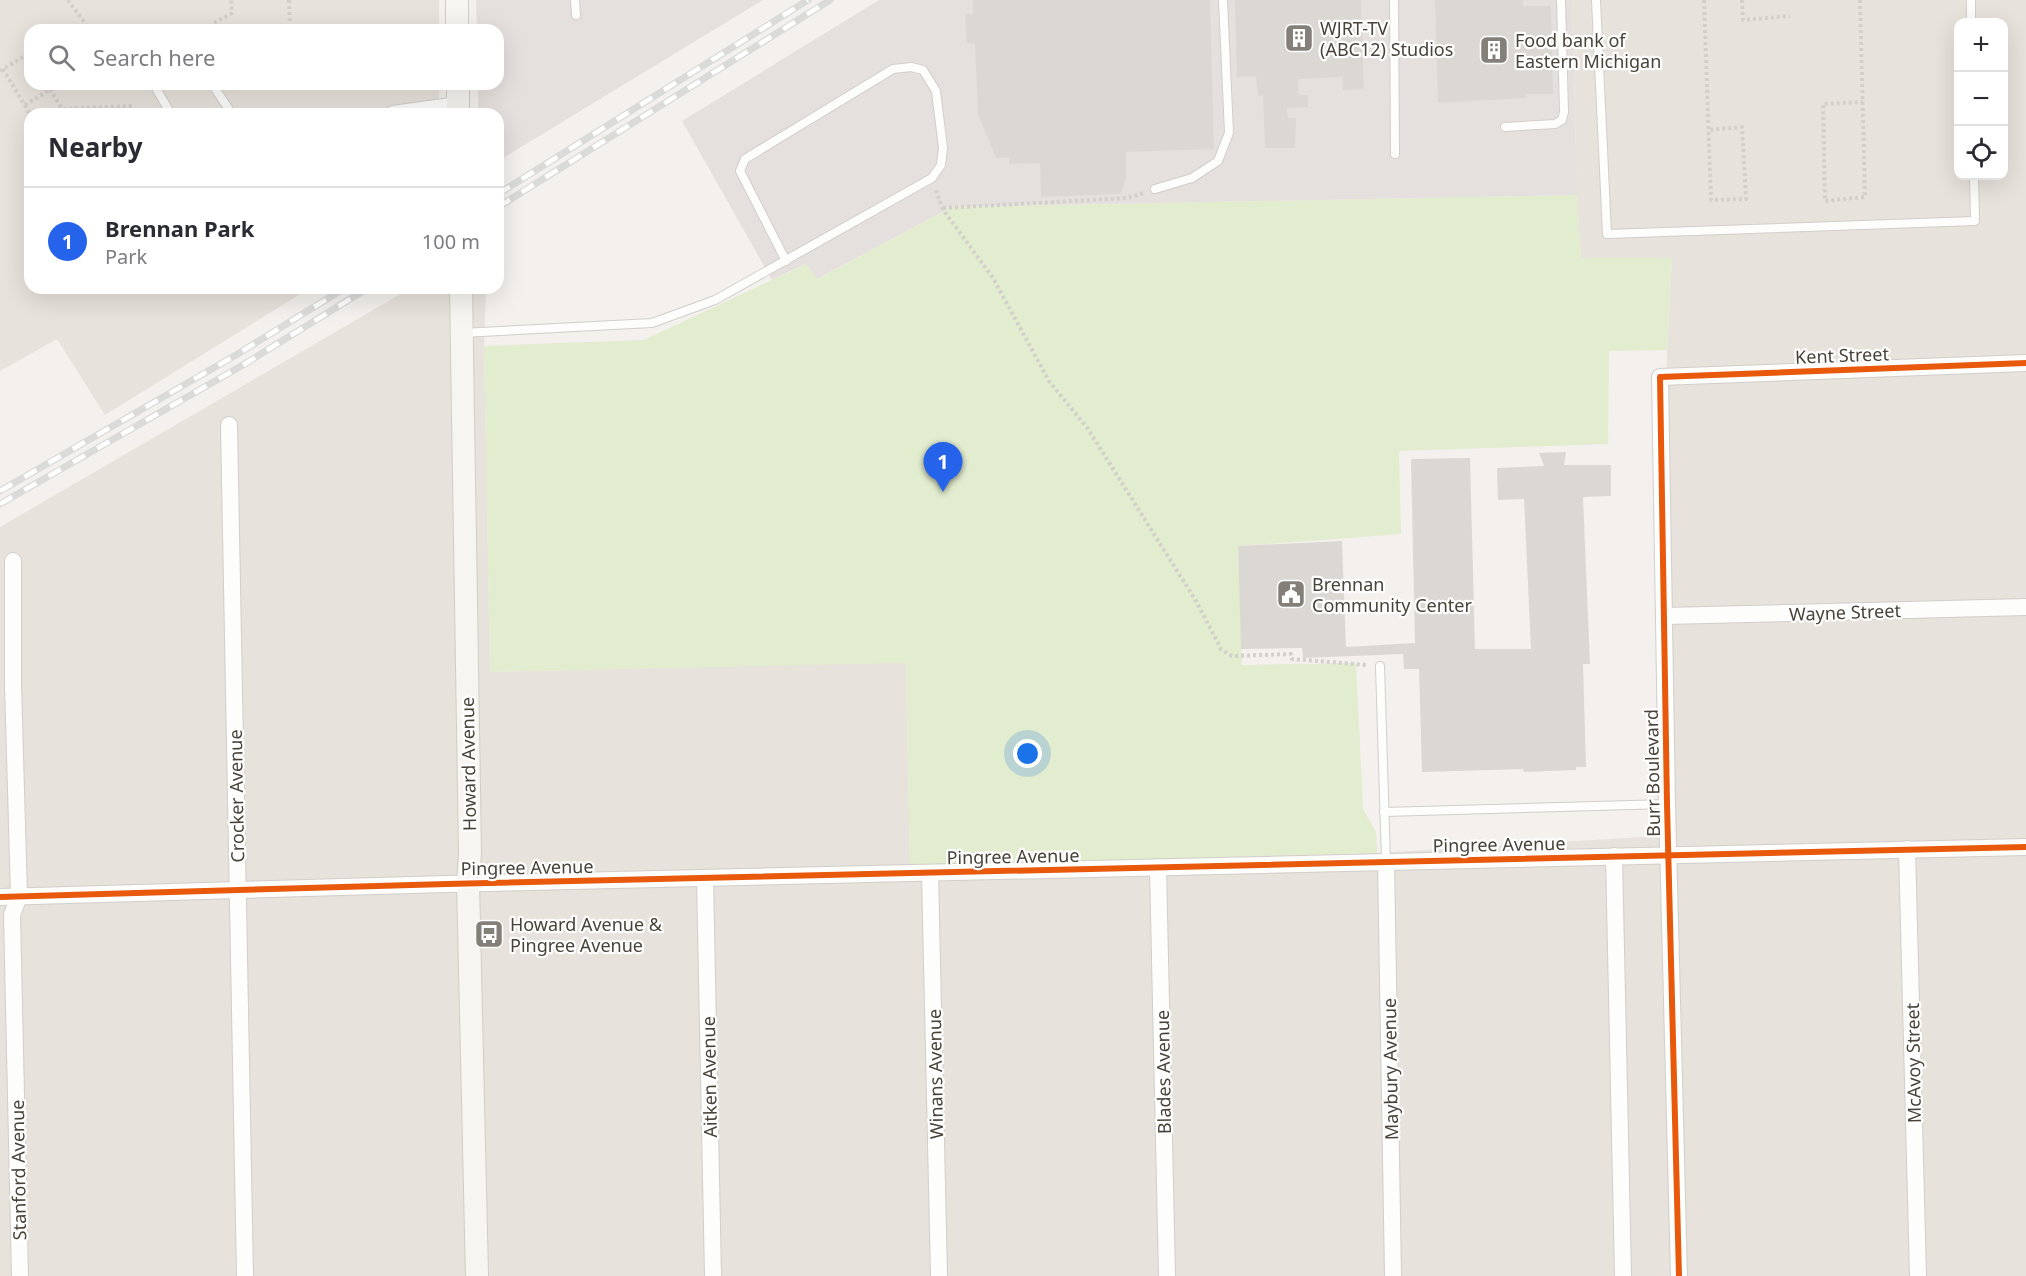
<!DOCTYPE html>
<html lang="en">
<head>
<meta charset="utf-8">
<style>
  :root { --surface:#fff; --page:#f2f2f3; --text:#2b2b33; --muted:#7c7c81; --line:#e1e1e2; --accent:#2563eb }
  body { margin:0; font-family:"Noto Sans",sans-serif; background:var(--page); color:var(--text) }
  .controls { position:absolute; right:18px; top:18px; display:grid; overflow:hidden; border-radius:12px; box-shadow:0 6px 24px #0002 }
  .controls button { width:54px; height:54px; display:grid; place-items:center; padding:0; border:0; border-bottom:2px solid var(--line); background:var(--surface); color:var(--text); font:30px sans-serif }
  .you { position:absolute; left:1028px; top:754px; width:21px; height:21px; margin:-15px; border:4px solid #fff; border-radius:50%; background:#1a73e8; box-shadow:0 0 0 9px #1a73e833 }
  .badge { display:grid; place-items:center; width:39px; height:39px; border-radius:50%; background:var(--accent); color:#fff; font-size:20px; font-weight:700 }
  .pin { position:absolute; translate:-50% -50px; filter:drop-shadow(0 2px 3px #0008) }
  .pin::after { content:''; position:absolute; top:32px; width:21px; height:18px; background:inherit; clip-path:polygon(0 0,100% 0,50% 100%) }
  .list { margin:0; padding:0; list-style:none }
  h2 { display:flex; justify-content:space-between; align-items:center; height:78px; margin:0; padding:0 24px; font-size:26px }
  h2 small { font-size:20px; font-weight:400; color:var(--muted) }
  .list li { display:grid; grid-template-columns:39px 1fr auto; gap:18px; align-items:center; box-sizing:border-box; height:108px; padding:0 24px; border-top:2px solid var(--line) }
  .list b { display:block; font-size:22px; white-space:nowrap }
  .list p { margin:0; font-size:20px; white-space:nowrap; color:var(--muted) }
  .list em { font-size:20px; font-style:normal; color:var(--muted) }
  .icon { flex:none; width:33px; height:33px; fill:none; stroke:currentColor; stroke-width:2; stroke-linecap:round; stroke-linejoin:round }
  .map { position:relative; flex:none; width:2026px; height:1276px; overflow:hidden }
  .search { position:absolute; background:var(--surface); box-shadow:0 6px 24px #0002; left:24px; top:24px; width:480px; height:66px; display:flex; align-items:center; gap:15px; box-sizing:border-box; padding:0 21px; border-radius:18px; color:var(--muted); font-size:22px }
  .panel { position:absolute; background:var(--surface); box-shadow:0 6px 24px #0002; left:24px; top:108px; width:480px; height:186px; border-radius:18px }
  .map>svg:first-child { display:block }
  .residential { fill:#e7e2db; fill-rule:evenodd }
  .industrial { fill:#e5e0dd }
  .green { fill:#e2ecce }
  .building { fill:#dbd8d4 }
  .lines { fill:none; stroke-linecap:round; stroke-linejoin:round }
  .lane-casing { stroke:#d1cecb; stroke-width:10 }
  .street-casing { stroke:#d1cecb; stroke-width:18 }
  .secondary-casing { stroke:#d2cdc4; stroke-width:24 }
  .path { stroke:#d3d0cc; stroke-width:4; stroke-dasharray:3 3; stroke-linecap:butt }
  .lane { stroke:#fdfdfc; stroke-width:8 }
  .street { stroke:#fdfdfc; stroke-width:16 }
  .secondary { stroke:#f7f5f1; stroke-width:22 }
  .rail-casing { stroke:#dadad9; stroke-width:7 }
  .rail { stroke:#fff; stroke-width:4.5; stroke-dasharray:14; stroke-linecap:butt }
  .cycleway-casing { stroke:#fff; stroke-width:10 }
  .cycleway { stroke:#e8590c; stroke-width:6 }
  .labels { text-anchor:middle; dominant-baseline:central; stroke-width:4.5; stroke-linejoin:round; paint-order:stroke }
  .poi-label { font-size:18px; fill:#494239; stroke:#fff; text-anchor:start }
  .street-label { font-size:18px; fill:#494239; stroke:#fff }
</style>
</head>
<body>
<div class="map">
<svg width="2026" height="1276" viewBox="0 0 2026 1276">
  <rect width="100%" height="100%" fill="#f3f0ed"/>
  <g class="residential">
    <polygon points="0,0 439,0 439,30 30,30 30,84 439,84 439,114 30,114 30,288 310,288 105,415 57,339 0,371"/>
    <path d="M1572,0H2026V1276H0V527L411,288H486L484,346L490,672L906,662L910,867L1377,853L1659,836L1667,350L1672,259H1581L1577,195ZM1958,22H2004V176H1958Z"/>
  </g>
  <g class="industrial">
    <polygon points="476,0 763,0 498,161 498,114 478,114 478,84 498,84 498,30 477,30"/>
    <polygon points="879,0 1572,0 1577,195 952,207 817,279 805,264 772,280 682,121"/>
  </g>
  <polygon class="green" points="1577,195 1581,258 1672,258 1667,350 1609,351 1608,444 1399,451 1401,534 1238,546 1242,665 1356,663 1363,809 1376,832 1377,853 910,867 906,663 490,672 484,346 644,340 806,264 818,279 952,207"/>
  <g class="building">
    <polygon points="973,0 1210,0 1214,149 1126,152 1126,177 1121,194 1041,197 1040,163 1009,164 1009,157 996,158 978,114 975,44 967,43 965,14 973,14"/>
    <polygon points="1235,0 1361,0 1364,89 1343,90 1343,77 1298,79 1299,95 1308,95 1308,107 1287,108 1288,118 1296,118 1295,148 1265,148 1263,95 1258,96 1256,76 1237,77"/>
    <polygon points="1435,0 1523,0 1523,6 1551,6 1553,94 1526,94 1526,98 1438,103"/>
    <polygon points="1566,452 1564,465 1611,465 1611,496 1583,497 1590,664 1583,664 1586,767 1576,767 1576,770 1524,772 1523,769 1422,772 1419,669 1404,669 1403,654 1303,658 1302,648 1241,649 1238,546 1342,541 1346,647 1415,643 1411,459 1470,458 1475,649 1531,649 1524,499 1498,500 1497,468 1544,466 1539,453"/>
  </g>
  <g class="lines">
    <g class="lane-casing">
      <g id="lane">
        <polyline points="575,0 576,15"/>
        <polyline points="1394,0 1395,154"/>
        <polyline points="1596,0 1607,234 1975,221 1974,176"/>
        <polyline points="1971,0 1971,22"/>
        <polyline points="156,84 157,90 171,114"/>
        <polyline points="212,84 232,114"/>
        <polyline points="1505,127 1555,124 1562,120 1564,112 1561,0"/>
        <polyline points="1155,189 1192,178 1218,161 1229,133 1223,0"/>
        <polyline points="462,333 652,323 715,300 932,178 941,165 943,148 936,91 923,70 911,67 893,69 745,159 740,171 786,261"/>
        <polyline points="1380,666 1386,861"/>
        <polyline points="1384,812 1667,804"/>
      </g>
    </g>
    <g class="street-casing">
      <g id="street">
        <polyline points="393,114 458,105"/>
        <polyline points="229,425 245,1276"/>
        <polyline points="13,561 13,684 19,896 12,915 20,1276"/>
        <polyline points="1665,616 2026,607"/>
        <polyline points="1907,849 1918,1276"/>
        <polyline points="1614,856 1623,1276"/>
        <polyline points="1386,861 1393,1276"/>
        <polyline points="1158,867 1167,1276"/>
        <polyline points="930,873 939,1276"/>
        <polyline points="705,878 713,1276"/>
        <polyline points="0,897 447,884 2026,847"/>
        <polyline points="1679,1276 1667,804 1660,377 2026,363"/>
      </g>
    </g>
    <g class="secondary-casing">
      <g id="secondary">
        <polyline points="457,0 457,30"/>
        <polyline points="458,84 458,114"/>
        <polyline points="461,288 470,853 468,883 477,1276"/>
      </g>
    </g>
    <g class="path">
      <polyline points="68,0 90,30"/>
      <polyline points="289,0 290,30"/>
      <polyline points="1704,0 1711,200 1746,199 1742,127 1708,130"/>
      <polyline points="1742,0 1743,20 1790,16"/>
      <polyline points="1860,0 1865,197 1825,201 1823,104 1863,102"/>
      <polyline points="214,23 232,13 231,0"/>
      <polyline points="3,69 30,114"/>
      <polyline points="0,71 28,54 30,57"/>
      <polyline points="47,84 62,109 134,106"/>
      <polyline points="291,84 291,90"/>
      <polyline points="25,105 59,84"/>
      <polyline points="936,190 942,208 993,278 1049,381 1088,429 1196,601 1221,649 1232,656 1291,654 1292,659 1367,665"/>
      <polyline points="943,208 1127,198 1144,193"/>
    </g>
    <use href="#lane" class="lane"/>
    <use href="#street" class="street"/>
    <use href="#secondary" class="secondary"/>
    <g class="rail-casing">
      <g id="rail">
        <polyline points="498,194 808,0"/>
        <polyline points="498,207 830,0"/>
        <polyline points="0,491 236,355 345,288"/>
        <polyline points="0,504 243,365 368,288"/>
      </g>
    </g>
    <use href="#rail" class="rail"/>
    <g class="cycleway-casing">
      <g id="cycleway">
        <polyline points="0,897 447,884 2026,847"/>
        <polyline points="1679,1276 1667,804 1660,377 2026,363"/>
      </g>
    </g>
    <use href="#cycleway" class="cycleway"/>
  </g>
  <defs>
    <g id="building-square" transform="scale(1.5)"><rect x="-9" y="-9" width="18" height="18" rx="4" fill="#847f78" stroke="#fff"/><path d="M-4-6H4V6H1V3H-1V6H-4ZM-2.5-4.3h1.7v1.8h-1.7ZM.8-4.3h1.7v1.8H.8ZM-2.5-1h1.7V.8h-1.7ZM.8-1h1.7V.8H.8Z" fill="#fff"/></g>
    <g id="civic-square" transform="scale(1.5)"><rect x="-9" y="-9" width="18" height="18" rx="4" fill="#847f78" stroke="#fff"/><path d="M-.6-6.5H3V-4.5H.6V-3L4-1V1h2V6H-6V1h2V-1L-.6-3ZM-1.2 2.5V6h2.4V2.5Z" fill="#fff"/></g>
    <g id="bus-square" transform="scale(1.5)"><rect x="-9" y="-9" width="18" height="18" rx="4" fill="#847f78" stroke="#fff"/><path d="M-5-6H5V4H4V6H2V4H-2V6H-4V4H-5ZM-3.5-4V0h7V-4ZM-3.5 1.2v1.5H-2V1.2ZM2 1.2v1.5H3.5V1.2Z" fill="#fff"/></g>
  </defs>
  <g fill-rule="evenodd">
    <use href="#building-square" x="1299" y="38"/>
    <use href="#building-square" x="1494" y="50"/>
    <use href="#civic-square" x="1291" y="594"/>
    <use href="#bus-square" x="489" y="934"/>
  </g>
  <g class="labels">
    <g class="poi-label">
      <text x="1320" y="28">WJRT-TV<tspan x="1320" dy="21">(ABC12) Studios</tspan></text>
      <text x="1515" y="40">Food bank of<tspan x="1515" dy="21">Eastern Michigan</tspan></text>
      <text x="1312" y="584">Brennan<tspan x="1312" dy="21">Community Center</tspan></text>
      <text x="510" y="924">Howard Avenue &amp;<tspan x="510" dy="21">Pingree Avenue</tspan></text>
    </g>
    <g class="street-label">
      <text transform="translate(1842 355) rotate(-2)">Kent Street</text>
      <text transform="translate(1845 612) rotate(-2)">Wayne Street</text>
      <text transform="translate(468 764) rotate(-91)">Howard Avenue</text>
      <text transform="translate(1652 773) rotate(-91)">Burr Boulevard</text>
      <text transform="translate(236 796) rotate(-91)">Crocker Avenue</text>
      <text transform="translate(1499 844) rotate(-1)">Pingree Avenue</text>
      <text transform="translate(1013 856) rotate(-1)">Pingree Avenue</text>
      <text transform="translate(527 867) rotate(-1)">Pingree Avenue</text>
      <text transform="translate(1913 1063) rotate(-91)">McAvoy Street</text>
      <text transform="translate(1390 1069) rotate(-91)">Maybury Avenue</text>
      <text transform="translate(1163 1072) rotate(-91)">Blades Avenue</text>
      <text transform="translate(935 1074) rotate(-91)">Winans Avenue</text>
      <text transform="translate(709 1077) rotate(-91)">Aitken Avenue</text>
      <text transform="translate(18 1170) rotate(-91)">Stanford Avenue</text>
    </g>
  </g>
</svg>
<div class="controls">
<button>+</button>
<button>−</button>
<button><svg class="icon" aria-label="locate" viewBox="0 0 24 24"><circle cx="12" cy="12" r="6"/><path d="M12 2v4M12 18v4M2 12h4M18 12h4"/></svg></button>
</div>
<div class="you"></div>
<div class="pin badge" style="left:943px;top:492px">1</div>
<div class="search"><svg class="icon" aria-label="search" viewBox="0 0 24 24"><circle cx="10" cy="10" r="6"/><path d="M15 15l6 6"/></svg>Search here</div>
<section class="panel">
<h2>Nearby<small></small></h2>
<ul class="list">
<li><span class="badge">1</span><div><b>Brennan Park</b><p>Park</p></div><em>100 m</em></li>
</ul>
</section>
</div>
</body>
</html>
